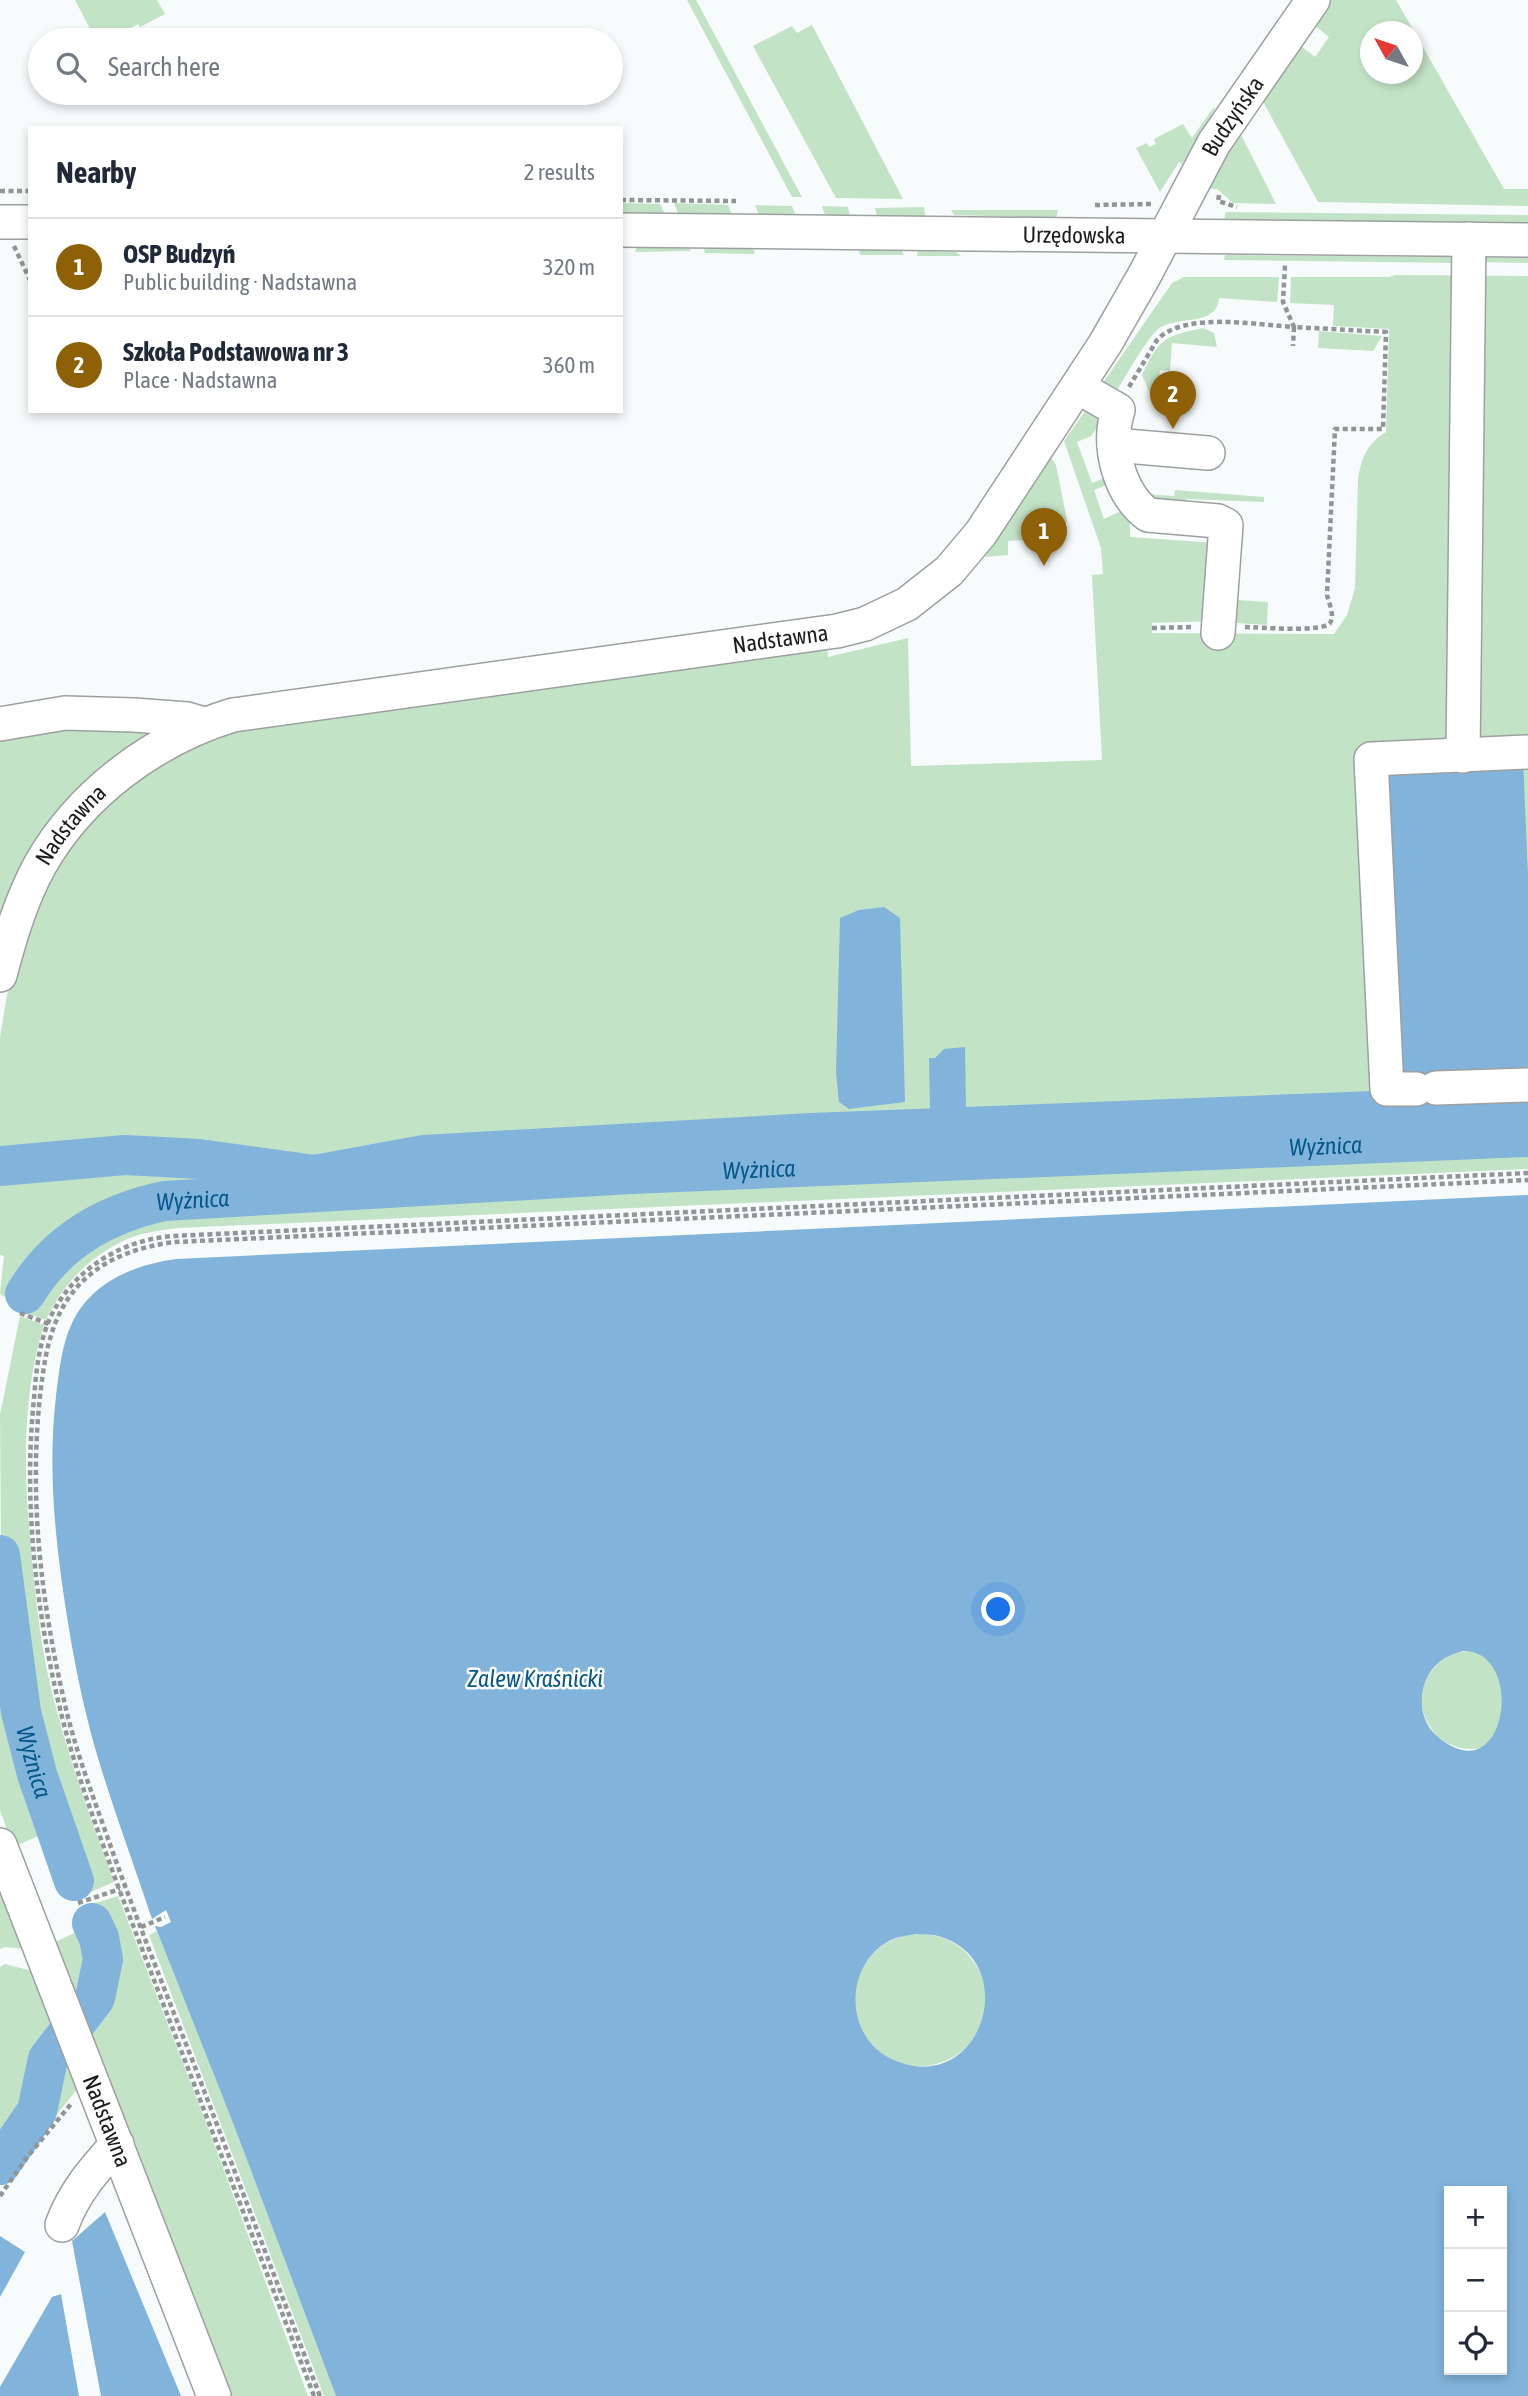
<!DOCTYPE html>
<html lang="en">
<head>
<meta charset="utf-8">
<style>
  :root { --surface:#fff; --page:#f6f6f7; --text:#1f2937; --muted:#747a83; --line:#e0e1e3; --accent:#8e6008 }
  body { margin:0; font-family:"Asap Condensed",sans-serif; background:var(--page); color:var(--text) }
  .controls { position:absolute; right:21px; bottom:21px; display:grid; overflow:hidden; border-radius:0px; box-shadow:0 4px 10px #0003 }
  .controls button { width:63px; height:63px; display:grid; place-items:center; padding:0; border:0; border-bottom:2px solid var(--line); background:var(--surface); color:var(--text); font:35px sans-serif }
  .compass { position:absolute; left:1360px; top:21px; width:63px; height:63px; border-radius:50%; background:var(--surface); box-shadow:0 4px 10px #0003; rotate:310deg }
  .you { position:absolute; left:999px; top:1610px; width:24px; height:24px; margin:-18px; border:5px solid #fff; border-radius:50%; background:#1a73e8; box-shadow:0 0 0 10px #1a73e833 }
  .badge { display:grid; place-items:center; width:46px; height:46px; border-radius:50%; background:var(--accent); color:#fff; font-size:23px; font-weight:700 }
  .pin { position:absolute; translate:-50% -58px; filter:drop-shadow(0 2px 4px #0008) }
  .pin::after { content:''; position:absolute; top:37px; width:24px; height:21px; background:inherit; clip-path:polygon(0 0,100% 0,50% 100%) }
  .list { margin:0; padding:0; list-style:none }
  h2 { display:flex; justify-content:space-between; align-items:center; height:91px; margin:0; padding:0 28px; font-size:30px }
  h2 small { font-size:23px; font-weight:400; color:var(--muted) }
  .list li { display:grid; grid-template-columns:46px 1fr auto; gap:21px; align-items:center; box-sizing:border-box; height:98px; padding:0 28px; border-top:2px solid var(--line) }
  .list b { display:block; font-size:26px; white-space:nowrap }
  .list p { margin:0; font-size:23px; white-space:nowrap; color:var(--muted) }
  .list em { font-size:23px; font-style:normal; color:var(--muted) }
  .icon { flex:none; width:38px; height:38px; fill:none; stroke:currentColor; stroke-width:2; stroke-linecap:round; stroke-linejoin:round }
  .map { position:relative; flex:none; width:1528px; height:2396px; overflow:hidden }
  .search { position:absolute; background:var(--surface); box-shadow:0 4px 10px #0003; left:28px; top:28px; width:595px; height:77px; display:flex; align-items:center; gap:18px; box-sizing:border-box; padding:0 24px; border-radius:38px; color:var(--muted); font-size:26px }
  .panel { position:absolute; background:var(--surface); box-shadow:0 4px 10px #0003; left:28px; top:126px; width:595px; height:287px; border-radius:0px }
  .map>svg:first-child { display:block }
  .green { fill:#c3e3c6; fill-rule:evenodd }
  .water { fill:#82b3db; fill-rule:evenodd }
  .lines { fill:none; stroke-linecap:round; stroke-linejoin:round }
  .stream { stroke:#82b3db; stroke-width:7 }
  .river { stroke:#82b3db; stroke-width:40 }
  .minor-casing { stroke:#9ca0a0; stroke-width:36 }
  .path { stroke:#929595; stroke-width:4.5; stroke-dasharray:5 3.5; stroke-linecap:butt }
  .minor { stroke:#fff; stroke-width:33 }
  .labels { text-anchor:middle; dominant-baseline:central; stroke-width:5; stroke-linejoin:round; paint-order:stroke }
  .street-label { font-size:23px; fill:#1b1d1d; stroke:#fff }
  .water-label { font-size:24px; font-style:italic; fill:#04588a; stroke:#fff }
</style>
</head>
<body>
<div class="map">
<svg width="1528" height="2396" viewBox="0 0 1528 2396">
  <rect width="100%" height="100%" fill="#f7fbfb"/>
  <g class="green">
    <polygon points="75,0 157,0 165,14 140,27 138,24 110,40 96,40"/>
    <polygon points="687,0 696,0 802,197 792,197"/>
    <path d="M1325,0H1396L1504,189H1528V206L1318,202L1261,98L1301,46L1315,57L1329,37L1314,25ZM1370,32H1412V74H1370Z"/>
    <polygon points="812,25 903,199 836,198 753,46 792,26 797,33"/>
    <polygon points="1214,107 1215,109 1182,164 1179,162 1160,192 1136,148 1147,143 1149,147 1156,144 1154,139 1183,124 1192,138"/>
    <polygon points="1237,127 1276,204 1233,203 1217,189 1204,188"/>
    <polygon points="621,203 660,204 665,214 621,212"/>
    <polygon points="674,203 728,205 732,215 678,213"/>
    <polygon points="755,205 792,206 796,216 759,215"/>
    <polygon points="822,206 848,207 850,216 825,215"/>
    <polygon points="924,207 925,216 877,216 875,208"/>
    <polygon points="951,210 1058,210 1056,218 954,215"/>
    <polygon points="1226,212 1528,215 1528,224 1224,219"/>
    <polygon points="637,247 688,247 691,251 635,252"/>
    <polygon points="707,247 751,247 755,252 754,254 705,253 704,249"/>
    <polygon points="861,249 901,250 904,255 860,255 859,250"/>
    <polygon points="918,251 956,252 961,256 917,256"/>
    <polygon points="1225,255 1456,257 1456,263 1224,260"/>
    <polygon points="1477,257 1528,258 1528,263 1474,262"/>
    <path d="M1394,275L1528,276V1104L1425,1109L1161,1111L804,1124L417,1146L318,1166L191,1149L119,1146L0,1158V1037L10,978L50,869L114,796L205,734L827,646L828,657L908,638L911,766L1102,760L1092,575L1103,574L1101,548L1064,441L1088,407L1097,418V428L1091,436L1077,442L1092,483L1107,477L1109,484L1094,490L1104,519L1119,512L1130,520V537L1216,543L1213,621L1152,623V633L1334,634L1347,615L1355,588L1358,479C1361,459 1367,443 1386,432L1389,329L1333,326L1334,305L1290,303L1291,277H1390Z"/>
    <path d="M1184,277H1279L1277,302L1219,298C1217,326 1181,316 1161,327C1148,335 1127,375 1117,390H1098L1172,283Z"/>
    <path d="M1203,328L1214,333L1217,347L1172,343L1170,371L1160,370L1157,399H1152L1142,375C1159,339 1164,336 1203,328Z"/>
    <polygon points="1319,331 1382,336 1373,351 1318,348"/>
    <polygon points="1051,458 1056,465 1067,520 1062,537 1008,541 1008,555 985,557"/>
    <polygon points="1175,490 1264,497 1264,502 1186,499 1185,506 1155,505 1144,494 1174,496"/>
    <polygon points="1238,600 1268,602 1267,625 1236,623"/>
    <polygon points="62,724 150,727 158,735 0,935 0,733"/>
    <path d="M872,1136L869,1159L166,1196C105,1208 55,1234 24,1290L25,1294L28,1295C36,1283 44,1271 54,1260C83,1229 125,1215 165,1207L1528,1150V1169L177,1228C164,1230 148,1232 135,1236C95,1251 63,1282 46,1320L21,1311L23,1300L3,1296L0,1293L4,1256L0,1255V1171L123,1160L206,1166L316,1179L429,1159Z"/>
    <path d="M20,1316L44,1325C23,1391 23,1467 30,1536C34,1586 39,1636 50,1684C66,1752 90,1817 114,1882L84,1895L47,1795L25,1710L1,1536L0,1415Z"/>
    <polygon points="0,1580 17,1713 50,1831 13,1847 0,1810"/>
    <circle cx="1471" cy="1700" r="49"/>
    <polygon points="0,1881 26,1949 5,1947 0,1949"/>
    <polygon points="118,1896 207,2125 308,2396 225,2396 83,2023 102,2000 112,1960 93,1904"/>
    <polygon points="87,1927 97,1960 91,1992 79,2007 53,1943"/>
    <polygon points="157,1931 233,2123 336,2396 324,2396 149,1935"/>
    <circle cx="920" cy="2000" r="66"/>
    <polygon points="5,1964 32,1971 78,2088 24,2156 4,2172 0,2172 0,1967"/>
  </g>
  <g class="water">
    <polygon points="1523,758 1528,876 1528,1080 1392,1085 1376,766"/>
    <polygon points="884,907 900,918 905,1102 849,1109 839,1102 836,1072 840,918 859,910"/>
    <polygon points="965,1047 966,1111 930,1112 929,1058 935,1058 944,1049"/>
    <path d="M1528,1195V2396H336L233,2123L157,1931L155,1926L161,1927L171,1922L166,1910L152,1919C133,1862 112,1806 95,1748C79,1691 69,1634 61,1576C53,1516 49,1456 56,1396C60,1365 63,1330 83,1305C106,1276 141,1264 176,1259ZM1463,1651C1528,1650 1506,1800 1435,1734C1417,1717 1418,1684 1435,1666C1443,1658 1452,1654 1463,1651ZM917,1934C924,1935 932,1934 938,1936C1020,1959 986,2086 905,2064C891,2060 878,2053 869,2041C844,2008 854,1954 896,1938C902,1936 910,1935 917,1934ZM1502,2191V2370H1449V2191Z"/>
    <polygon points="105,2212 181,2396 101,2396 72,2241"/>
    <polygon points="0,2236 25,2252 0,2297"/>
    <polygon points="61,2294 79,2396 0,2396 0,2387 52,2297"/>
  </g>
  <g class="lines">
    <polyline class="stream" points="1424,1095 1425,1109"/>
    <g class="river">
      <polyline points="0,1166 125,1155 199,1159 315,1175 424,1155 811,1133 1528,1105"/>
      <path id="s1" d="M25,1294C57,1241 105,1214 164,1201L631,1174L1528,1137"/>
      <path id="s2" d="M0,1555L21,1712L37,1774L74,1881"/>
      <polyline points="0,2165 37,2111 48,2059 95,1998 103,1959 99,1938 92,1923"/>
    </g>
    <g class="minor-casing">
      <g id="minor">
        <polyline points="0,222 30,222"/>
        <path id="s3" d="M621,230L1528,240"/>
        <path d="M1078,387L1118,410C1107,445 1118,492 1148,515L1218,521L1226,525L1218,633"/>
        <polyline points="1114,445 1208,453"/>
        <polyline points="0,724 65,713 134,715 187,719 204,724"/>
        <polyline points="1463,756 1469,239"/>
        <path id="s4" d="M0,975C10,937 21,900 40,865C81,793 154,739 233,715L837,631L865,624L907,604L949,571L981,533L1105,344L1144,276L1214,143L1313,0"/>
        <polyline points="1436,1088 1528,1085"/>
        <polyline points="1416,1089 1387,1089 1371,759 1528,752"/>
        <path id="s5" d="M0,1845L214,2396"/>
        <path d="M62,2225C74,2192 94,2170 117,2144"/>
      </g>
    </g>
    <g class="path">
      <polyline points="0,191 30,191"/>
      <polyline points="1219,195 1218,201 1237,207"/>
      <polyline points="621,200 736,201"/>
      <polyline points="1095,205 1152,204"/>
      <polyline points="14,246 30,280"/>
      <path d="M1129,387L1157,340C1184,311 1257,325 1294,327L1283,302L1285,265"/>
      <path d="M1245,627C1259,627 1322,633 1330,623C1335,616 1329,603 1327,595L1335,429H1383L1386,332L1294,327L1293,346"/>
      <polyline points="1152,628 1194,627"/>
      <polyline points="20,1313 49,1324"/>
      <polyline points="78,1903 120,1889"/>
      <polyline points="141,1927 165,1917"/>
      <polyline points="0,2196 28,2156 71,2104"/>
      <path d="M314,2396L119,1889C98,1831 76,1773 61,1713C36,1611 23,1503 34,1399C36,1371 39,1342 51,1316C74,1269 121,1240 173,1236L1528,1173"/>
      <path d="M320,2396C279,2288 238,2180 197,2072C166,1993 134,1913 106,1833C92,1794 78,1756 68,1717C41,1607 27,1492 42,1380C46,1350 52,1321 70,1296C95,1261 135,1247 175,1242L1528,1180"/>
    </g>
    <use href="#minor" class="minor"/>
  </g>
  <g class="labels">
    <g class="street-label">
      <text stroke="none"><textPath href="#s4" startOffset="1643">Budzyńska</textPath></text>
      <text stroke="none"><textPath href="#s3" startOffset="453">Urzędowska</textPath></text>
      <text stroke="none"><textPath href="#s4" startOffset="920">Nadstawna</textPath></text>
      <text stroke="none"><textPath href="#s4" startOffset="168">Nadstawna</textPath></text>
      <text stroke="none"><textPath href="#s5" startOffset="296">Nadstawna</textPath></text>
    </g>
    <g class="water-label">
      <text stroke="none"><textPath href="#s1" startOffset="1335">Wyżnica</textPath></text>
      <text stroke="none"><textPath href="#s1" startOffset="768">Wyżnica</textPath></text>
      <text stroke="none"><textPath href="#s1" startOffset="201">Wyżnica</textPath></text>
      <text x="535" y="1678">Zalew Kraśnicki</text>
      <text stroke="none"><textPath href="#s2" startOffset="210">Wyżnica</textPath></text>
    </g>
  </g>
</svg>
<div class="controls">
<button>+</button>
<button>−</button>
<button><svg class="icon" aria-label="locate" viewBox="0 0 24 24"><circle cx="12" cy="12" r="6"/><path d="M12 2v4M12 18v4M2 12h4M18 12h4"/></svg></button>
</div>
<svg class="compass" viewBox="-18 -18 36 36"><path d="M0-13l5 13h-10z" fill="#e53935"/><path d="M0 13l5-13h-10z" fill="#747a83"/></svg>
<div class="you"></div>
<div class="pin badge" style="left:1044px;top:566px">1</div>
<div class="pin badge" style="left:1173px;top:429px">2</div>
<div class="search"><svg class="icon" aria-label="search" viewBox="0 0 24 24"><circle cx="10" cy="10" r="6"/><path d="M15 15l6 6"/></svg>Search here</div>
<section class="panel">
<h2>Nearby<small>2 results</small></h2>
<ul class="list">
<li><span class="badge">1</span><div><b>OSP Budzyń</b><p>Public building · Nadstawna</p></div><em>320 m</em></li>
<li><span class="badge">2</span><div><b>Szkoła Podstawowa nr 3</b><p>Place · Nadstawna</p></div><em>360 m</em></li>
</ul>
</section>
</div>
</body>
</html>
